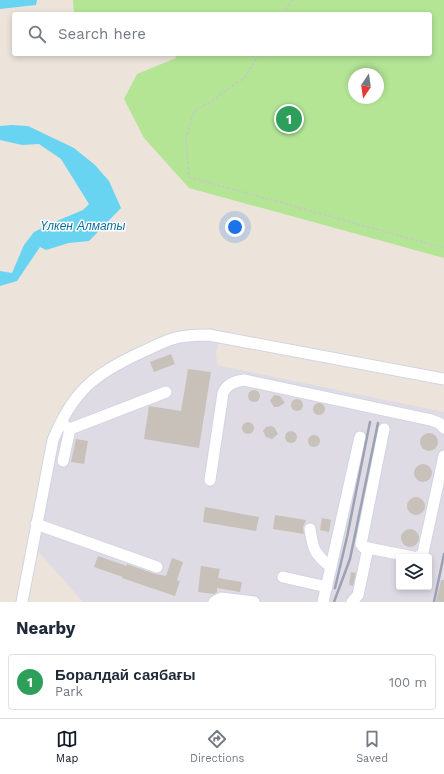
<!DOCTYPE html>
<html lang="en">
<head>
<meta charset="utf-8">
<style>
  :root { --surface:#fff; --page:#f6f6f7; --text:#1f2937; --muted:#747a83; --line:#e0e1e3; --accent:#111827 }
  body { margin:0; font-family:"Work Sans",sans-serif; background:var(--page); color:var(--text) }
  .controls { position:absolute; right:12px; bottom:12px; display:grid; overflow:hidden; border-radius:4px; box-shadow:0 2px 6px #0003 }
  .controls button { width:36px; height:36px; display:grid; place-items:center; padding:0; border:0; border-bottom:1px solid var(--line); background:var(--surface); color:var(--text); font:20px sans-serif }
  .compass { position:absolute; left:348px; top:68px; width:36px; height:36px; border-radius:50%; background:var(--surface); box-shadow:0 2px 6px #0003; rotate:193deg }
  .you { position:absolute; left:235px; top:227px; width:14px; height:14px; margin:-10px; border:3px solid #fff; border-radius:50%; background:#1a73e8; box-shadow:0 0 0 6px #1a73e833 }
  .badge { display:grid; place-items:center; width:26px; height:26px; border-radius:50%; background:var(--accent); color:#fff; font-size:13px; font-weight:700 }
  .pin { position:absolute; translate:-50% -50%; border:2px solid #fff; box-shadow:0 1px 4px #0006 }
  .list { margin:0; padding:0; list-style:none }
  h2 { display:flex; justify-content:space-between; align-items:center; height:52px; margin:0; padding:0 16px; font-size:17px }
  h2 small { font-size:13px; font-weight:400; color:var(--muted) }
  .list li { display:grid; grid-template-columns:26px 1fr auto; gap:12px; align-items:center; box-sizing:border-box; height:56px; margin:0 8px 8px; padding:0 8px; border:1px solid var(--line); border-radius:4px }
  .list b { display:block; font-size:15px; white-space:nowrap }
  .list p { margin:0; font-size:13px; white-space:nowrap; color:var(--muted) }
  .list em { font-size:13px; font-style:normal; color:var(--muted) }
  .icon { flex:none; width:22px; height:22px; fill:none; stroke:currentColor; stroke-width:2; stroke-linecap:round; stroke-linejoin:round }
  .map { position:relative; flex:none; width:444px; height:602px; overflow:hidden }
  .search { position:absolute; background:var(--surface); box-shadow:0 2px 6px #0003; left:12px; right:12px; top:12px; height:44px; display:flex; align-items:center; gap:10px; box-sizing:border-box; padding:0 14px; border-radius:4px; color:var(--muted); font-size:15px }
  .sheet { height:116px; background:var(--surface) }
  nav { display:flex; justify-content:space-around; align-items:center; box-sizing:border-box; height:56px; border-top:1px solid var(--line); background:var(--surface); font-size:11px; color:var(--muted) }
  nav a { display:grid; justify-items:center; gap:2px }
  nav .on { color:var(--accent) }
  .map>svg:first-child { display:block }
  .industrial { fill:#dedbe4; fill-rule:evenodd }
  .green { fill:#b3e595; fill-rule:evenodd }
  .water { fill:#69d3f2 }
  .building { fill:#c7c1ba }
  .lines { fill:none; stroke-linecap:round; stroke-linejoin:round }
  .minor-casing { stroke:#d0d4e3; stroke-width:13 }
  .path { stroke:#c7c7c7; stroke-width:1.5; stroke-dasharray:3 2; stroke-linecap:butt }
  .minor { stroke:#fff; stroke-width:11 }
  .rail { stroke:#9da1b4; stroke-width:2.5 }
  .labels { text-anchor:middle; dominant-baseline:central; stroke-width:3; stroke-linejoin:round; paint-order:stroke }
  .water-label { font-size:12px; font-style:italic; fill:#09709e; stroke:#fff }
</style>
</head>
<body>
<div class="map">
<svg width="444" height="602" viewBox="0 0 444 602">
  <rect width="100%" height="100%" fill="#ece4da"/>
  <path class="industrial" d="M202,339L219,342L216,353L217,365L444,412V602H83L37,550L54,458L63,428L80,397L118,367L179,342ZM399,557H429V587H399Z"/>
  <path class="green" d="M73,0H444V258L189,188L144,138L124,99L137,74L176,58L175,54H430V14H74ZM354,74H378V98H354Z"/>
  <g class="water">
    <polygon points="0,0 37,0 36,5 0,9"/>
    <polygon points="11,125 28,126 74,148 95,165 109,181 121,208 89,241 69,243 46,250 40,247 17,281 0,286 0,271 12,273 24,245 34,232 59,220 83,210 89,204 61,159 39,144 22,145 0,140 0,126"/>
  </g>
  <g class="building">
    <polygon points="171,354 175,364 154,372 150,362"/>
    <polygon points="188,369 211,372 199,448 144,439 149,406 181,411"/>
    <circle cx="254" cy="396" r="6"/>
    <polygon points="274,395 280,396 285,403 278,407 274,407 270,401"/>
    <circle cx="297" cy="405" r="6"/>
    <circle cx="319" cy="409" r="6"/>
    <circle cx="248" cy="428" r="6"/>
    <polygon points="270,426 274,427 278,434 272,439 266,437 263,431 266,427"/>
    <circle cx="291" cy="437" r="6"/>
    <circle cx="429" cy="442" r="9"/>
    <circle cx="314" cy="441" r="6"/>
    <polygon points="76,439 88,441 84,464 71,462"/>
    <circle cx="423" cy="473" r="9"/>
    <circle cx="416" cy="506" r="9"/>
    <polygon points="205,507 259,517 256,531 203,522"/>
    <polygon points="275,515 306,520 303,527 304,534 273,529"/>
    <polygon points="322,518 331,520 329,532 320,530"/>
    <circle cx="410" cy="538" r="9"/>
    <polygon points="98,556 127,566 127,564 155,574 166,576 172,558 183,562 177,580 180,581 175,596 122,578 123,577 94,567"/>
    <polygon points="201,566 220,569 218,578 242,582 240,592 217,588 217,592 214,594 198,592"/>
    <polygon points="351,572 356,573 353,586 349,585"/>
    <polygon points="441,580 444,580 444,602 436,602"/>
  </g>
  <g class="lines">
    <g class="minor-casing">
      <g id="minor">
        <polyline points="70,429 166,392"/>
        <polyline points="63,461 70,429 64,425"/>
        <path d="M210,480L223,393C227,384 235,381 244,380L431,420L439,423L444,428"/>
        <polyline points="36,524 157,567"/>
        <path d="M310,529C313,549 314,554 331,567"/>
        <polyline points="368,548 363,547 361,544 384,429"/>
        <polyline points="418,557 423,553 424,548 444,456"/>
        <polyline points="283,577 327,587"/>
        <path d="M22,602L53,440C73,391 94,374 142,352C152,348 162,342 172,339C184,335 197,335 209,335L444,379"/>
        <polyline points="214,602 221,598 254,602"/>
        <polyline points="323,602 360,437"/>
        <polyline points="352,602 358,595 368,548 413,557"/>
      </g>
    </g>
    <g class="path">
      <polyline points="283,14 292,0"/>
      <polyline points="259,54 245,77 212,101 194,111 186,139 189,177 444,248"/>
    </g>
    <use href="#minor" class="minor"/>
    <g class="rail">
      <polyline points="335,588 347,537 370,422"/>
      <polyline points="334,602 350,559 378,423"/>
      <polyline points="434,602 444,554"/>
    </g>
  </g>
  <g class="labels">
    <g class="water-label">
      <text x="83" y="226">Үлкен Алматы</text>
    </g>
  </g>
</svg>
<div class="controls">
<button><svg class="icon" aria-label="layers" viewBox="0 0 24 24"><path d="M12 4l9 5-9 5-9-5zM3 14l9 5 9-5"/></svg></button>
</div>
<svg class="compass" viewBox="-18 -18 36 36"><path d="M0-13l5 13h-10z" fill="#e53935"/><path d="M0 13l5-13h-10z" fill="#747a83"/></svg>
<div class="you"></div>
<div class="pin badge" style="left:289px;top:119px;background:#2e9e5b">1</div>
<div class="search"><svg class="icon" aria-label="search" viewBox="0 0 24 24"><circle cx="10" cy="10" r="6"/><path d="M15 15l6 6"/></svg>Search here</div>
</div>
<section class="sheet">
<h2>Nearby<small></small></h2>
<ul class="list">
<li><span class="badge" style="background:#2e9e5b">1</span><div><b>Боралдай саябағы</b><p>Park</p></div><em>100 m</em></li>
</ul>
</section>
<nav>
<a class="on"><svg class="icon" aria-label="map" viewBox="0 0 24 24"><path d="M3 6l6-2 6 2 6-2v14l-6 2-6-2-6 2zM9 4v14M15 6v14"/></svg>Map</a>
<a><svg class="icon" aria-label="directions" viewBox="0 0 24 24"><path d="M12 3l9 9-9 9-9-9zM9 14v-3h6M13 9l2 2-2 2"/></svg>Directions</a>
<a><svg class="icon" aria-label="saved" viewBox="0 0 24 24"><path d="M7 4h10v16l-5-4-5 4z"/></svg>Saved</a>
</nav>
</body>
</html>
